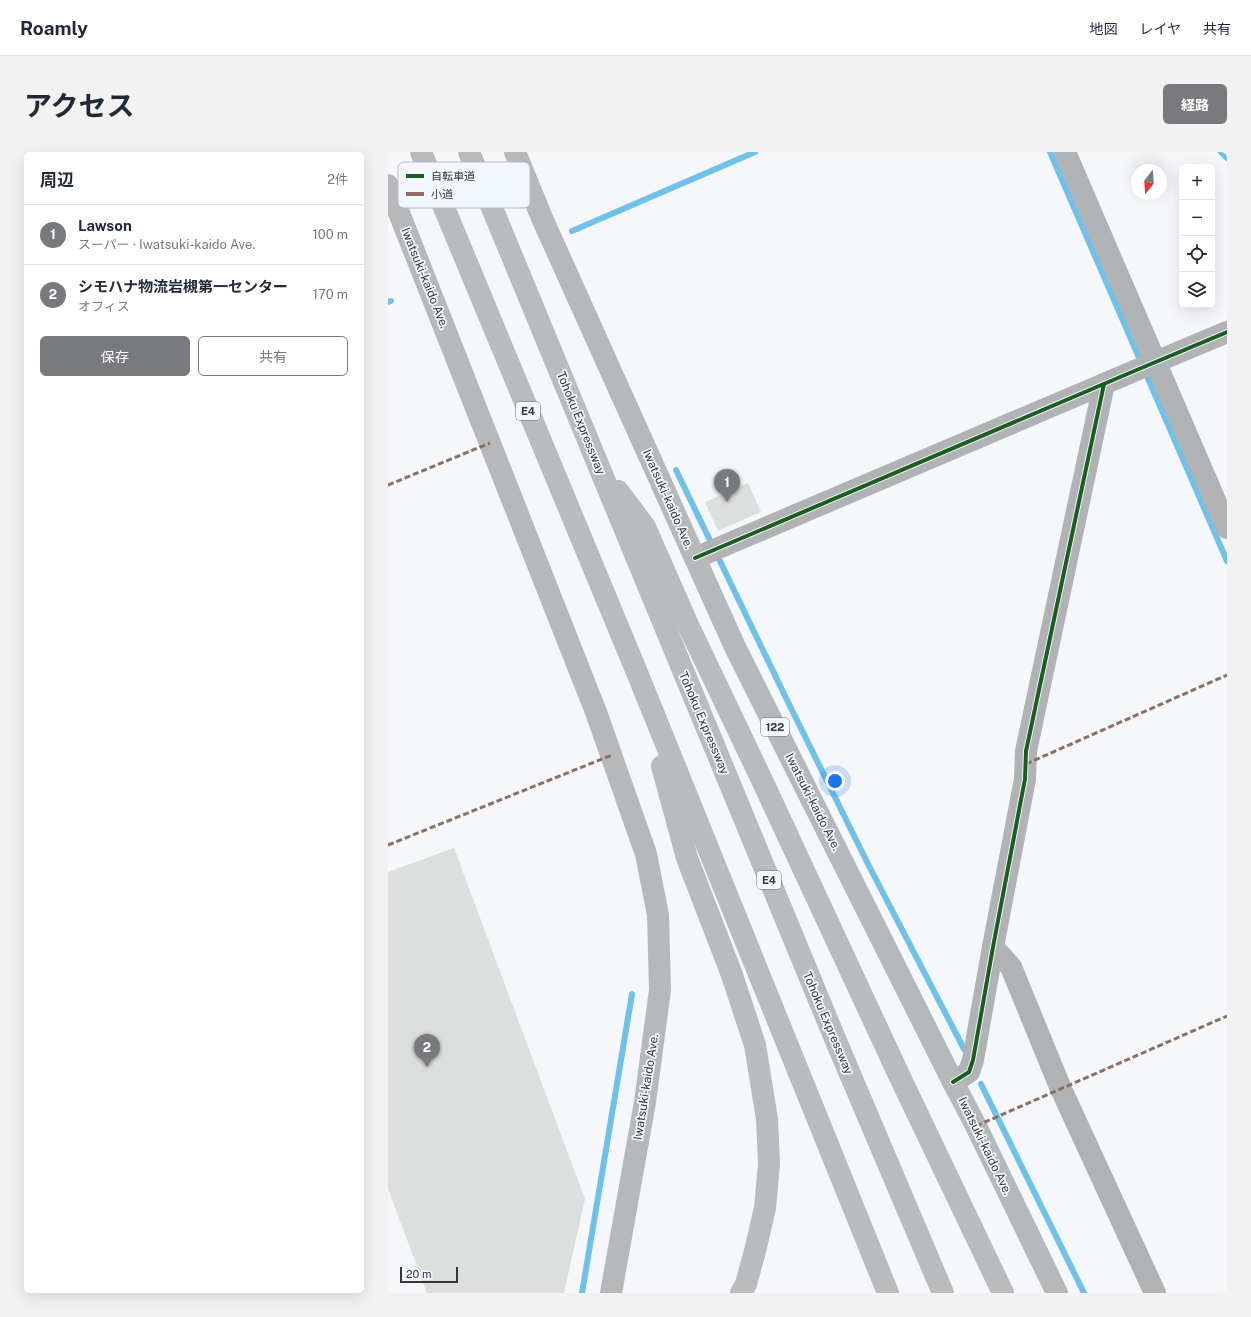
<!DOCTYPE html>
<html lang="ja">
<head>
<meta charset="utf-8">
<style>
  :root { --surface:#fff; --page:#f2f2f3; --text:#1f2937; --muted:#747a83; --line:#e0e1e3; --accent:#787a7d }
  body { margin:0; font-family:"Public Sans","Noto Sans JP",sans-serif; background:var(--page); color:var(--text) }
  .controls { position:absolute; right:12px; top:12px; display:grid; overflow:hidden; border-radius:6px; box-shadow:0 4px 16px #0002 }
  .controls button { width:36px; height:36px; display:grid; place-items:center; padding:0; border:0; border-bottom:1px solid var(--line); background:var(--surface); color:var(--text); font:20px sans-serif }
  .compass { position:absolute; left:743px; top:12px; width:36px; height:36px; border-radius:50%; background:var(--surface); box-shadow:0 4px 16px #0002; rotate:197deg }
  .scale { position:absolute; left:12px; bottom:10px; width:58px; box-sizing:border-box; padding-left:4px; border:2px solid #353739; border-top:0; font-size:11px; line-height:14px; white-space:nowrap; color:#353739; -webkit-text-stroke:3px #f2f6fd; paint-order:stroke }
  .you { position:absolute; left:447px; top:629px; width:14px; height:14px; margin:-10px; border:3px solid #fff; border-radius:50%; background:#1a73e8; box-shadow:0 0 0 6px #1a73e833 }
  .badge { display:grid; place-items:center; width:26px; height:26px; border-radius:50%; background:var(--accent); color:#fff; font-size:13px; font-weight:700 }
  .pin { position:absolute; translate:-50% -33px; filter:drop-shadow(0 1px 2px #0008) }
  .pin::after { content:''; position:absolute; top:21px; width:14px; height:12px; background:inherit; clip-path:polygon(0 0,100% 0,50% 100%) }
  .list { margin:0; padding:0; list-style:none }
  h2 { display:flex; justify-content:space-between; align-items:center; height:52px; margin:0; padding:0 16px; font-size:17px }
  h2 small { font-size:13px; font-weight:400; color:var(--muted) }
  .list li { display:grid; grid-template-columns:26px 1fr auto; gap:12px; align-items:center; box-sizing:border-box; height:60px; padding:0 16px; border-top:1px solid var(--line) }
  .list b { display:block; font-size:15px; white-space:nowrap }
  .list p { margin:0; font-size:13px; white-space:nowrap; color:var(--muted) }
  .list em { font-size:13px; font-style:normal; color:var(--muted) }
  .actions { display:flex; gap:8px; padding:12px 16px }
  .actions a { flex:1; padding:9px 0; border:1px solid var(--accent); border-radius:6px; text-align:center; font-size:14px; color:var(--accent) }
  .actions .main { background:var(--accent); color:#fff }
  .icon { flex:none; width:22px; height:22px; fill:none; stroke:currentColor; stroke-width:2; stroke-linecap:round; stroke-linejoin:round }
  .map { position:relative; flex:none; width:839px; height:1141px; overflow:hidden; border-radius:6px }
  header { display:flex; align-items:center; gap:24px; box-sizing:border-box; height:56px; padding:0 20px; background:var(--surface); border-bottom:1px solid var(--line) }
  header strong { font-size:19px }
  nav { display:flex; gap:22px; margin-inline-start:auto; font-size:14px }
  .intro { display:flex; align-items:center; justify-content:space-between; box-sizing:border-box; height:96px; padding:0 24px }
  h1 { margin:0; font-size:28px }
  .button { padding:10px 18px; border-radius:6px; background:var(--accent); color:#fff; font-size:14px; font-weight:700 }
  main { display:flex; gap:24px; padding:0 24px }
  aside { flex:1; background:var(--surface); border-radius:6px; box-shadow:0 4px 16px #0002 }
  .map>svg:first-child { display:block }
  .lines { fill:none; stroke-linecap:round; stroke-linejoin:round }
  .stream { stroke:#70c1ea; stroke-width:6 }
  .building { fill:#dddede }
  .minor { stroke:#b1b2b3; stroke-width:22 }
  .trunk { stroke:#b6b8b9; stroke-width:22 }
  .motorway { stroke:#b9bbbc; stroke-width:22 }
  .quiet { stroke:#8d6e63; stroke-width:3; stroke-dasharray:6 3; stroke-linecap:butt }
  .cycleway-casing { stroke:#f2f6fd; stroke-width:6 }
  .cycleway { stroke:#1b5e20; stroke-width:4 }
  .labels { text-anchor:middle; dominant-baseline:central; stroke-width:3.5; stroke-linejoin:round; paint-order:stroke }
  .shield { fill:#f2f6fd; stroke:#6e7074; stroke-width:1 }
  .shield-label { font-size:11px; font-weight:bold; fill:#353739 }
  .street-label { font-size:12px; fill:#353739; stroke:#f2f6fd }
  .key { fill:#f2f6fd; stroke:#b9bdc2; stroke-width:1 }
  .key-label { font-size:11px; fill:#353739 }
</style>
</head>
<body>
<header>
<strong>Roamly</strong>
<nav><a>地図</a><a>レイヤ</a><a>共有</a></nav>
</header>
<div class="intro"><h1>アクセス</h1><a class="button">経路</a></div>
<main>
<aside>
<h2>周辺<small>2件</small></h2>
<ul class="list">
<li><span class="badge">1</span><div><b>Lawson</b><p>スーパー · Iwatsuki-kaido Ave.</p></div><em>100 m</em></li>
<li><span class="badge">2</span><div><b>シモハナ物流岩槻第一センター</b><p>オフィス</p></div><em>170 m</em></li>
</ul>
<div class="actions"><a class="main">保存</a><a>共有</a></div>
</aside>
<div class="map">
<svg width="839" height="1141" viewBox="0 0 839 1141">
  <rect width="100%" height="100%" fill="#f5f7fa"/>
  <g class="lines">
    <g class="stream">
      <polyline points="662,0 839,409"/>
      <polyline points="833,0 839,6"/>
      <polyline points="184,79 367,0"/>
      <polyline points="0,150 3,149"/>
      <polyline points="288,318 398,546 480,712 576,897"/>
      <polyline points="593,932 696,1141"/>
      <polyline points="194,1141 244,842"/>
    </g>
  </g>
  <g class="building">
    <polygon points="360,331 373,360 330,379 317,350"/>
    <polygon points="66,696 197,1047 176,1141 39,1141 0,1037 0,720"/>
  </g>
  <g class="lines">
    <g class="minor">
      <polyline points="677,0 839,376"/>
      <polyline points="307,406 751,217 839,180"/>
      <polyline points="605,795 623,815 673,937 767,1141"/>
      <polyline points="565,930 581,920 585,908 605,795 637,627 638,599 716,232"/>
    </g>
    <g class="trunk">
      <polyline points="127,0 154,66 347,495 565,930 588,974 669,1141"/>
      <polyline points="0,33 208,560 258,702 270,763 272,838 257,950 223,1141"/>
    </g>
    <g class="motorway">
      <polyline points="33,0 248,518 500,1141"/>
      <polyline points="81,0 448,889 555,1141"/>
      <polyline points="230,339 257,375 300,473 373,626 511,923 615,1141"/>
      <polyline points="274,614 299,706 344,823 367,893 379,967 381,1012 377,1056 367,1099 358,1132 353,1141"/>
    </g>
    <g class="quiet">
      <polyline points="0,333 102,291"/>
      <polyline points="638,612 839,523"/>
      <polyline points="0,693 224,603"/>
      <polyline points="588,974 839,864"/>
    </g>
    <g class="cycleway-casing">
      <g id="cycleway">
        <polyline points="307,406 751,217 839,180"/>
        <polyline points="565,930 581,920 585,908 605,795 637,627 638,599 716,232"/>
      </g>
    </g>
    <use href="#cycleway" class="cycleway"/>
  </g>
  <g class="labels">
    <g class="shield">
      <rect x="128" y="250" width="24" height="18" rx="3"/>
      <rect x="373" y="566" width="28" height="18" rx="3"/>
      <rect x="369" y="719" width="24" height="18" rx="3"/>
    </g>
    <g class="shield-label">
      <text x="140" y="259">E4</text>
      <text x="387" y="575">122</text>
      <text x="381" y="728">E4</text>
    </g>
    <g class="street-label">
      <text transform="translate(37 126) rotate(68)">Iwatsuki-kaido Ave.</text>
      <text transform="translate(193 271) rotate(68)">Tohoku Expressway</text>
      <text transform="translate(280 347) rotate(66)">Iwatsuki-kaido Ave.</text>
      <text transform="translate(316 571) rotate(67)">Tohoku Expressway</text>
      <text transform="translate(425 650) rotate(63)">Iwatsuki-kaido Ave.</text>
      <text transform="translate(440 871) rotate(67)">Tohoku Expressway</text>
      <text transform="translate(258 935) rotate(-81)">Iwatsuki-kaido Ave.</text>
      <text transform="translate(597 994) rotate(64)">Iwatsuki-kaido Ave.</text>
    </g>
  </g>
  <rect x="10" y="10" width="132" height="46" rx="6" class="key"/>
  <rect x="18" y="22" width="18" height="4" fill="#1b5e20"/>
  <rect x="18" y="40" width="18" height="4" fill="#8d6e63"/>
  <g class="key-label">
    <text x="43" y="28">自転車道</text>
    <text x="43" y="46">小道</text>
  </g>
</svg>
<div class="controls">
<button>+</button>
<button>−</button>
<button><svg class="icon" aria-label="locate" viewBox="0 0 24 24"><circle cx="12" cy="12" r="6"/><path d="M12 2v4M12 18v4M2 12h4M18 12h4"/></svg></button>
<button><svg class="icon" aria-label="layers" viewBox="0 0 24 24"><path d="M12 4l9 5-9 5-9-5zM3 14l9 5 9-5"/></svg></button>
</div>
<svg class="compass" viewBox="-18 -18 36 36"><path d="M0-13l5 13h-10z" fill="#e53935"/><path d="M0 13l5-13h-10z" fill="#747a83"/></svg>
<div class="scale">20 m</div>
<div class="you"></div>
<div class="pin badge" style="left:339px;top:350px">1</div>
<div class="pin badge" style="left:39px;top:915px">2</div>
</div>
</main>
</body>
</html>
